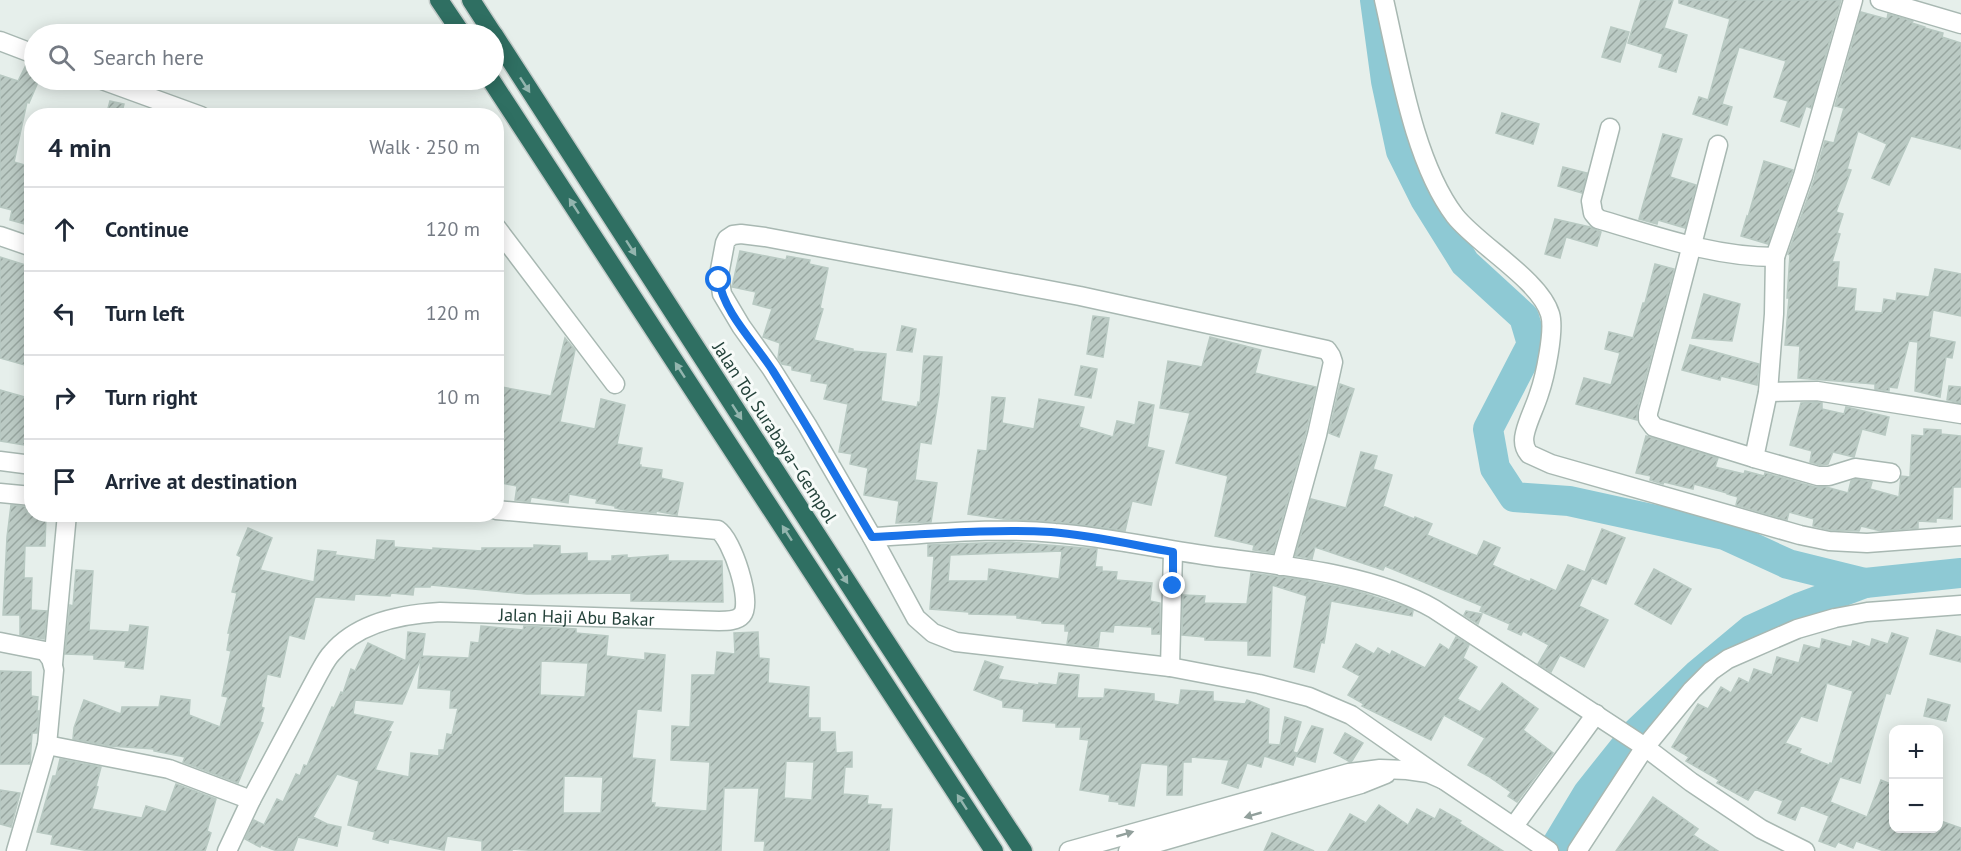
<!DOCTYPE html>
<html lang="en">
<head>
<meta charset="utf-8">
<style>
  :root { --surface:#fff; --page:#f6f6f7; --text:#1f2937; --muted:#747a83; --line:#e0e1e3 }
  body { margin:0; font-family:"PT Sans",sans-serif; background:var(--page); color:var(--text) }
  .controls { position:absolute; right:18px; bottom:18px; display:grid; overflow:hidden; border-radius:12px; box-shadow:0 3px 15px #0003 }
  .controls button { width:54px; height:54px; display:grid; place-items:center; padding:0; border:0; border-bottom:2px solid var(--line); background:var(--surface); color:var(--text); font:30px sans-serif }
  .stop { position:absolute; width:18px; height:18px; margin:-14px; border:4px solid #1a73e8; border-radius:50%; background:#fff }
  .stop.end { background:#1a73e8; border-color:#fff; box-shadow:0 2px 6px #0008 }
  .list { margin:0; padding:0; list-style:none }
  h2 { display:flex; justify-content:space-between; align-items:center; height:78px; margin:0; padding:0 24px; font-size:26px }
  h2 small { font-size:20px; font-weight:400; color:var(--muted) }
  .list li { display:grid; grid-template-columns:39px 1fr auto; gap:18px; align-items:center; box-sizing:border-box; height:84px; padding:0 24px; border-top:2px solid var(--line) }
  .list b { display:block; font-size:22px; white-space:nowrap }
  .list em { font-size:20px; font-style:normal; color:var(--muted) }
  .icon { flex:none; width:33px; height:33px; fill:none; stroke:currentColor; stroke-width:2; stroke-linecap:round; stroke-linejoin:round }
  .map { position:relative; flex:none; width:1961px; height:851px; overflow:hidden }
  .search { position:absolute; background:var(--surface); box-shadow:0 3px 15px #0003; left:24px; top:24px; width:480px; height:66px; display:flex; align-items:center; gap:15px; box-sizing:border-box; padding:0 21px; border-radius:33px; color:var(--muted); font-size:22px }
  .panel { position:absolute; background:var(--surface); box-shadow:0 3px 15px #0003; left:24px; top:108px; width:480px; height:414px; border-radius:24px }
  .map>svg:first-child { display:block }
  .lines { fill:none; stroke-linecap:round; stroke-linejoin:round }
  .river { stroke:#8ec9d4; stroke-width:30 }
  .building { fill:url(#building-hatch); stroke:#b8c9c2; stroke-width:1.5; fill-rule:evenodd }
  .minor-casing { stroke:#a8b8b2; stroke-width:21 }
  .highway-casing { stroke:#c2cac8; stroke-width:21 }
  .minor { stroke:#fff; stroke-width:18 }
  .highway { stroke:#2f6f62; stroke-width:18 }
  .oneway { fill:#93b5ae }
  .oneway2 { fill:#92a09c }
  .route { stroke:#1a73e8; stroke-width:8 }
  .labels { text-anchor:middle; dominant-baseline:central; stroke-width:6; stroke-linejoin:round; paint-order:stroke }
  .street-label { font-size:18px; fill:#24423a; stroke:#f7fbf9 }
</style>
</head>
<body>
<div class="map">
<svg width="1961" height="851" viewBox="0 0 1961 851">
  <defs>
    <pattern id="building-hatch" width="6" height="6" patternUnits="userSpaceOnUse" patternTransform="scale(1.5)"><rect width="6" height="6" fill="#bbcac4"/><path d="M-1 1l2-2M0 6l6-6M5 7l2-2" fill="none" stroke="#98a6a0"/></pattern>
  </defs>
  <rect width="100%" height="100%" fill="#e6efeb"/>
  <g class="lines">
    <g class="river">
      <polyline points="1375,0 1386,81 1401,151 1425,199 1465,263 1524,317 1532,344 1488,429 1495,468 1514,497 1569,501 1725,535 1788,564 1865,583"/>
      <polyline points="1553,851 1588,793 1635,734 1697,675 1751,630 1801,607 1865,583 1961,573"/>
    </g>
  </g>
  <g class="building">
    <polygon points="1641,0 1673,0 1664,28 1687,35 1676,72 1659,67 1663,54 1628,43"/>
    <polygon points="1679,0 1841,0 1811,108 1806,106 1799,127 1781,121 1788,101 1774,97 1786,61 1739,47 1722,104 1732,107 1727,125 1693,114 1699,97 1708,100 1730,19 1679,3"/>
    <polygon points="1861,12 1887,19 1888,14 1913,21 1912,23 1925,27 1925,28 1943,33 1942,37 1961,43 1961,149 1911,136 1889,185 1872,178 1887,144 1858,131 1847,169 1851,170 1836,212 1843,214 1837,233 1840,234 1832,262 1839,262 1837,287 1856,289 1854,311 1882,313 1884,299 1896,301 1897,293 1929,297 1935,269 1961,274 1961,316 1933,310 1929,337 1955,342 1952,358 1946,357 1940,397 1915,391 1918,342 1909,341 1897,388 1889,387 1889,391 1875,389 1875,384 1798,378 1800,346 1785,345 1789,298 1787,298 1790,255 1788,254 1814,180 1825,141 1834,143 1844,108 1835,106"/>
    <polygon points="1611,27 1629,32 1620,62 1602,57"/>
    <polygon points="27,63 34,65 34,81 38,82 29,103 27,102 14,162 32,167 32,226 10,220 12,210 0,207 0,75 18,81"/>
    <polygon points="110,101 124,104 121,116 106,116"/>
    <polygon points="1502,113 1539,124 1533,144 1496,133"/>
    <polygon points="1663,134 1682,139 1670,177 1696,185 1685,228 1658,220 1657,224 1639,219"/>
    <polygon points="1764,161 1793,170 1768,244 1741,236 1747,216 1748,217"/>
    <polygon points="1563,167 1587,173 1582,193 1558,186"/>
    <polygon points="1555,219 1590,227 1601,232 1597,246 1566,237 1560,258 1545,254"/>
    <polygon points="740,251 786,260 787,256 810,260 809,264 828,268 820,308 823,309 814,340 853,349 853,351 886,354 881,401 917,407 918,402 920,403 924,356 942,357 939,394 931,444 920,442 915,480 937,483 931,522 896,523 899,501 864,495 868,468 850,464 852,454 839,452 848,404 824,399 828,384 811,381 812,374 792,370 792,366 782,364 778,358 780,343 763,337 772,309 753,304 756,292 732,287"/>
    <polygon points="0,257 32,267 32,367 0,358"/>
    <polygon points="1655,264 1674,269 1637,410 1637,420 1576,404 1584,378 1611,385 1620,353 1605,349 1609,332 1633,338 1643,303 1645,303"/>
    <polygon points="1704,294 1740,304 1732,341 1692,338"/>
    <polygon points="1093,316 1109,318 1103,357 1087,354"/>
    <polygon points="902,326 916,329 912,352 897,350"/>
    <polygon points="1210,337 1261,350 1255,373 1316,387 1306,432 1273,553 1253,550 1254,545 1215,536 1228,476 1176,463 1190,413 1160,408 1168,361 1202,367"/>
    <polygon points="565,338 575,350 560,422 595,429 601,399 625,405 617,444 642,448 639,465 641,465 641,467 662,470 661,478 683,483 677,515 656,511 656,513 624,510 615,508 615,506 596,503 597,499 569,494 568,503 531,497 530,502 515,500 517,486 496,482 496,386 551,396"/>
    <polygon points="1690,345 1759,364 1757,385 1721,376 1720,380 1682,370"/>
    <polygon points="1081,366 1097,369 1091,398 1075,395"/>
    <polygon points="1340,384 1354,389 1339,437 1329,433"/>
    <polygon points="1949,386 1961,387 1961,403 1947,400"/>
    <polygon points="0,390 32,399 32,435 30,446 0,441"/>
    <polygon points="992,397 1005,398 1002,423 1034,429 1039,399 1084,407 1079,427 1113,437 1117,421 1135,425 1139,402 1154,405 1147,447 1164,451 1151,505 1132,501 1125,531 1056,522 1003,519 968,514 978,450 987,451"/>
    <polygon points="1816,402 1822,403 1822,409 1844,414 1846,407 1889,417 1885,435 1862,429 1854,457 1833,452 1828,464 1820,465 1810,462 1812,451 1790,445 1801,403"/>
    <polygon points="1924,429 1941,430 1941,434 1961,436 1961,487 1953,487 1952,519 1936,518 1936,522 1918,521 1918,528 1881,531 1861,526 1859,531 1830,530 1813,526 1814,519 1789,512 1787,520 1736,505 1738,497 1727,494 1727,493 1694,484 1693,489 1664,482 1663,484 1650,480 1651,476 1636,473 1646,436 1718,458 1715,467 1744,474 1745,471 1764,476 1765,473 1815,487 1826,487 1848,493 1851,481 1856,479 1872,482 1870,489 1899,497 1901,476 1910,477 1912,435 1924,436"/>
    <polygon points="1361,452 1377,456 1373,469 1392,475 1383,506 1414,519 1415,517 1432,524 1427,535 1477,556 1484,541 1500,548 1492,565 1530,582 1531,579 1556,591 1568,565 1585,572 1602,529 1625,538 1606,584 1592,578 1579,606 1608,620 1584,667 1560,655 1551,672 1538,664 1549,645 1523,631 1521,635 1508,629 1510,624 1480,611 1482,606 1385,566 1383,570 1315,547 1312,559 1295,556 1311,499 1346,508"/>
    <polygon points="11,505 28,507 27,513 32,513 32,514 46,514 45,546 25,546 24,578 32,578 31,610 47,611 44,639 20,635 20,615 3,615 7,537"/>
    <polygon points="248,528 272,538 260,570 314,582 318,550 336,552 335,555 375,560 377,540 394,541 394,547 433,550 433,548 482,551 482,548 534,548 534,545 560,546 560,554 587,553 587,561 612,561 612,556 627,555 627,558 668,555 668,561 722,561 723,602 631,601 631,593 527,594 431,585 430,587 414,587 413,595 391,593 390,596 355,594 354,600 315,597 304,639 289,635 280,677 267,674 261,707 264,708 260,722 263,723 238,783 183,762 185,757 154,751 154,749 110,746 73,739 74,728 84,700 121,714 122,707 159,707 161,696 190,700 189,715 220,727 228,697 222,696 231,651 227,650 230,633 228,633 237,593 232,592 241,557 237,555"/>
    <path d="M1009,542L1097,549L1095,567H1102V571L1117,572L1116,580L1152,583L1150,601L1160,603V634H1152V627L1114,625L1113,632L1100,631L1098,647L1067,644L1069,631H1065V624L1042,623V621L1017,618V615L969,614V612L930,609L934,556H928V545ZM1062,551L1059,579L989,569L988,581H948L950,555Z"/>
    <polygon points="1654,569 1691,589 1671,624 1635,604"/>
    <polygon points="76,570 93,571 89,630 129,632 130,625 148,627 143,669 125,667 126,661 94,659 94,655 65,654 70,605 73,606"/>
    <polygon points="1251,573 1298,579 1354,590 1406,607 1413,611 1412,616 1331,601 1324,643 1321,642 1314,672 1294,667 1307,596 1272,585 1270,656 1248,655 1248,641 1205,640 1205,637 1182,635 1183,595 1205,596 1204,603 1247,604"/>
    <polygon points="1466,611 1482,614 1478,624 1464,615"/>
    <path d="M481,626L523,630L524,626L576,629V633L608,636L606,656L645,660V653L665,655L661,711L637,709L632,758L655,760L651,803H655L654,807L707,811L710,762L671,760L672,726L690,727L692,675H715L717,652L735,654L734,633L758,632L759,658L769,659L768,683L809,687L808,718H820V732H835L836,753L852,752V767H845L843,794L868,796L867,804L881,805L880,809H892L889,851H764L765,841H755L759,788H724L721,851H539L512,849V851H482V841L447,836L444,850L389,839L388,843L373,839L375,832L348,825L359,781L337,774L313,817L327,824L341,827L337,846L298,837L293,851H277L261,845L260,847L245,839L254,820L264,825L277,799L283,802L296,774L300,776L304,765L307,766L332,707L334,708L341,692L343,693L351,669L355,671L368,643L406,661L408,632L425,634L422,656L469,658L471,642L479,643ZM421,658L418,688L451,690L450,708H458L452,735L447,734L444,750H439V756L411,753L409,777L375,770L391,732L388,731L393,722L353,714L355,700L402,704ZM541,661L588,663L585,697L540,695ZM786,761L814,762L812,800L784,798ZM564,776L603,777L601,813H563Z"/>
    <polygon points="1937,630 1961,637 1961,662 1930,654"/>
    <path d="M1892,633L1908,638L1890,694L1886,693L1860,783L1840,777L1830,802L1867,817L1881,780L1893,785V828H1938V820L1961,828V851H1884L1856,841L1853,848L1838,842L1835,847L1819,841L1829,816L1801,805L1795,820L1778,813L1783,801L1755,789L1748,800L1717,783L1719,780L1686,761L1689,757L1672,747L1698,704L1708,709L1721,687L1731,693L1739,678L1749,683L1754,669L1772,675L1777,657L1799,663L1804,645L1820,649L1822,639L1851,647L1853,641L1870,647L1872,639L1888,644ZM1827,683L1853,691L1832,764L1830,763L1829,765L1799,753L1801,749L1785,743L1801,716L1817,721Z"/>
    <polygon points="1456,637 1469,645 1463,658 1477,667 1457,699 1480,712 1502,683 1538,709 1523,730 1553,753 1517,802 1508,796 1511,792 1488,776 1468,765 1485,738 1444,715 1431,740 1362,706 1364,704 1348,695 1360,676 1343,667 1356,644 1374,654 1378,648 1390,655 1392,651 1425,668 1440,644 1449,650"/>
    <polygon points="985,661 1003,667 998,679 1039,685 1039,683 1057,685 1059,673 1079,675 1077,698 1104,698 1105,689 1154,694 1154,701 1179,705 1181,690 1213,692 1213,701 1245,704 1247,700 1269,709 1268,744 1280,745 1285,717 1301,722 1293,752 1297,753 1293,765 1264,756 1261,767 1247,763 1238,788 1222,783 1229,760 1191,757 1191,762 1183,762 1182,795 1167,795 1168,765 1141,763 1134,806 1119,804 1119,802 1109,801 1110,795 1080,790 1089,740 1080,739 1081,727 1056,727 1056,723 1023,721 1024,709 1003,707 1003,701 974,690"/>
    <polygon points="0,671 31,672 31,696 38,697 37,711 39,711 37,733 32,733 30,764 0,764"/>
    <polygon points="1928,699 1950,705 1946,721 1924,716"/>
    <polygon points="1312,726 1323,729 1315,762 1296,756"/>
    <polygon points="1345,733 1363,743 1352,761 1350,762 1334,753"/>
    <polygon points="60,759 101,767 96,786 98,787 92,809 142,818 146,806 166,812 176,784 216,799 207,831 211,833 205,851 89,851 51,844 53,835 37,832 53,776 56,776"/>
    <polygon points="0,790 20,793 11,827 0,824"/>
    <polygon points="1653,797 1698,829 1693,835 1718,851 1616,851"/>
    <polygon points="1379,805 1408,825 1417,809 1435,819 1440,809 1461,821 1459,823 1503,851 1328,851 1350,814 1366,823"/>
    <polygon points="1272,833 1314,851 1264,851"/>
  </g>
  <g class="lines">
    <g class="minor-casing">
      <g id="minor">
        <path d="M1384,0C1399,65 1414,162 1455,216C1478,245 1540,280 1550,314C1555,330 1545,377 1539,394C1535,407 1528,420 1525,433C1523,441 1524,448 1529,454L1551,464L1800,535L1829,541L1867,543L1961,536"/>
        <polyline points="1880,0 1961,24"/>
        <polyline points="0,41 34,54"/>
        <polyline points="102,80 201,116"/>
        <path d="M1610,128L1591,201L1593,213L1598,219C1656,236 1714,257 1775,257L1803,176L1853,0"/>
        <polyline points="1718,145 1648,413 1648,419 1654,427 1754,458 1768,392 1774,314 1775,257"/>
        <polyline points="496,227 615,384"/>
        <polyline points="0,236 32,247"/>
        <polyline points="1768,392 1817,391 1961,414"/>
        <polyline points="1754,458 1818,476 1829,476 1855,468 1891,473"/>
        <polyline points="0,461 32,465"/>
        <polyline points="0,493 32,496"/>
        <path d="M872,537C933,534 994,527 1055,533C1109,537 1163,550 1217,557C1286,566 1373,574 1434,609L1645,747L1691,782L1761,829L1805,851"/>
        <polyline points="1281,566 1317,435 1333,362 1331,356 1327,350 1080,296 765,237 741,234 733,235 727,239 725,243 719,275 722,294 741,326 771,368 807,425 872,537 916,618 933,633 956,642 1170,667 1259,684 1309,697 1351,715 1444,780"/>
        <polyline points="0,642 45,651 51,659 54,670 47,745 16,851"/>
        <polyline points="53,664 67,514"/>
        <polyline points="1170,667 1173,552"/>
        <polyline points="47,745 169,769 251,800"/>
        <polyline points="1514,826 1596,714"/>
        <path id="s1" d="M227,851L251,800L319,673C323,666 327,658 332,653C358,622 402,614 440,612L719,621C727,621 737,621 742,615C753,602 732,539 718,530L496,510"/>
        <polyline points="1069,851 1349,773 1380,769 1407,770 1428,773 1444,780 1549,851"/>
        <polyline points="1128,851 1361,784 1386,774"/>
        <polyline points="1577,851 1645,747 1692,690 1711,671 1728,659 1797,629 1835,618 1867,612 1961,605"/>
      </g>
    </g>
    <g class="highway-casing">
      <g id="highway">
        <polyline points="439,0 462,34"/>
        <polyline points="471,0 493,34"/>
        <polyline points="494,35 879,631 1023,851"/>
        <polyline points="491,80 994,851"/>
      </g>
    </g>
    <use href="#minor" class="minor"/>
    <use href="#highway" class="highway"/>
  </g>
  <defs><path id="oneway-solid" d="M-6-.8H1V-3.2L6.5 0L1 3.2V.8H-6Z" transform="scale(1.5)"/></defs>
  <g class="oneway">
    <use href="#oneway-solid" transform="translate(525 85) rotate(57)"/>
    <use href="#oneway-solid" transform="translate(574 206) rotate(-123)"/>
    <use href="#oneway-solid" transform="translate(631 248) rotate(57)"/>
    <use href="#oneway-solid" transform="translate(680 370) rotate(-123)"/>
    <use href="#oneway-solid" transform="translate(737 412) rotate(57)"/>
    <use href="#oneway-solid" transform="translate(787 533) rotate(-123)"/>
    <use href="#oneway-solid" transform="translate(843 576) rotate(57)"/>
    <use href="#oneway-solid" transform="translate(962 802) rotate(-123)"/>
  </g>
  <g class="oneway2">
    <use href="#oneway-solid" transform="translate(1253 815) rotate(164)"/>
    <use href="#oneway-solid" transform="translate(1125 834) rotate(-16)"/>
  </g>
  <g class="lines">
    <path class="route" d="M719,280C723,312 756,344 773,371C807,425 839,482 872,537C932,534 991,529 1051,532C1092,535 1133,545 1173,552V586"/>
  </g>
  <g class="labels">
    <g class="street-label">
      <text transform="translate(775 432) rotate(57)">Jalan Tol Surabaya–Gempol</text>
      <text stroke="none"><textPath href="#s1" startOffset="480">Jalan Haji Abu Bakar</textPath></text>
    </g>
  </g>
</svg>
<div class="controls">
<button>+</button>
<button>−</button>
</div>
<div class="stop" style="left:719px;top:280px"></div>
<div class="stop end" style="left:1173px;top:586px"></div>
<div class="search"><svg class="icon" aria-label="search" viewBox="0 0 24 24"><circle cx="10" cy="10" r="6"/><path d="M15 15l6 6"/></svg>Search here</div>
<section class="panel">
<h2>4 min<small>Walk · 250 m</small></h2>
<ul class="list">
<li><svg class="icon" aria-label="ahead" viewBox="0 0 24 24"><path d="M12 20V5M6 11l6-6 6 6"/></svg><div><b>Continue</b></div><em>120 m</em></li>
<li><svg class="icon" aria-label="left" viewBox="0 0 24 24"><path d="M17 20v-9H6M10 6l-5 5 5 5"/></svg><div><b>Turn left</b></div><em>120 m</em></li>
<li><svg class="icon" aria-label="right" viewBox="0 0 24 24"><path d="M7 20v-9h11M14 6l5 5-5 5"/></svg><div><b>Turn right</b></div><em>10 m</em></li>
<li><svg class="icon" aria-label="arrive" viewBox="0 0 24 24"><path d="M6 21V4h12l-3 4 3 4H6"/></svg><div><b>Arrive at destination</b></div></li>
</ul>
</section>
</div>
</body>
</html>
